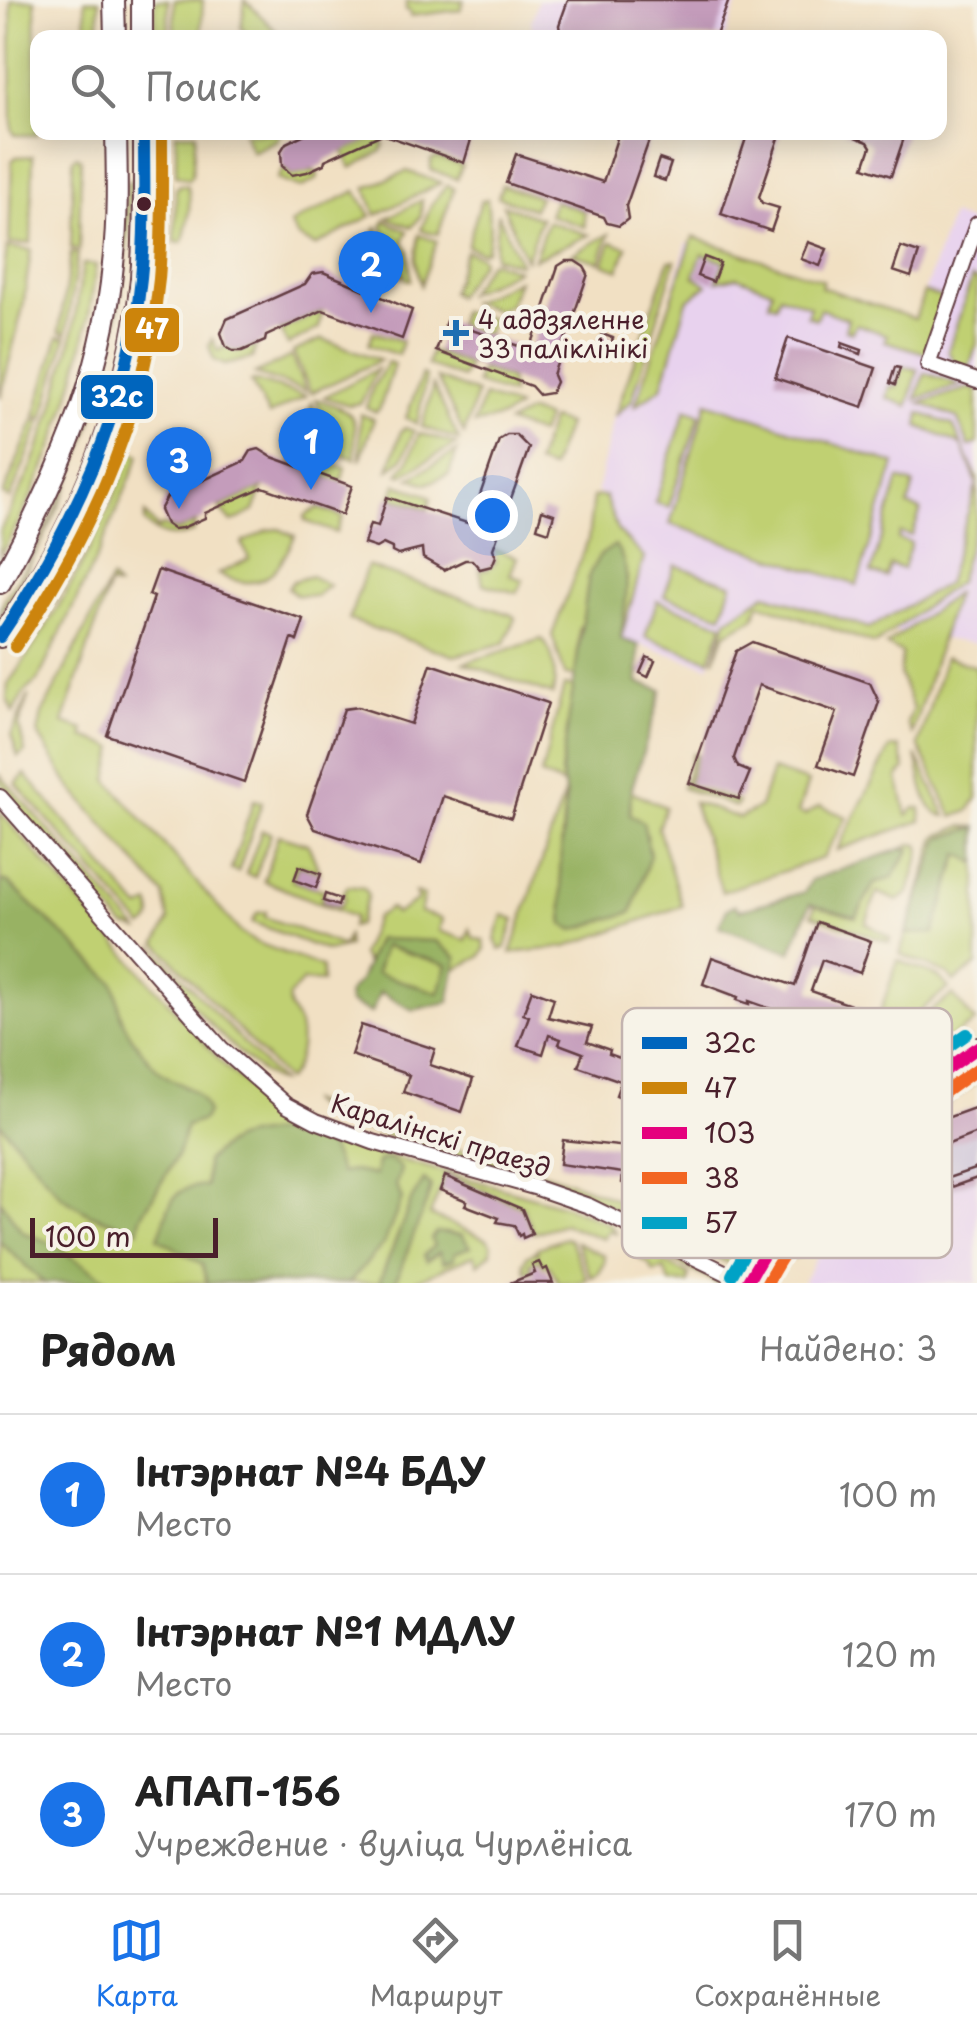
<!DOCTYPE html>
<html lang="ru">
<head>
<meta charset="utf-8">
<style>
  :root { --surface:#fff; --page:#f6f6f6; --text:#222; --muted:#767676; --line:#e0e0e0; --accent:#1a73e8 }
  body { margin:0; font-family:"Playpen Sans",sans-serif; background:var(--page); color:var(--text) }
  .scale { position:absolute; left:30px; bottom:25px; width:188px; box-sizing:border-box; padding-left:10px; border:5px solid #4a1f2b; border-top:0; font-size:28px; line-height:35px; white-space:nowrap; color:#4a1f2b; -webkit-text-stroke:8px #f7f3e8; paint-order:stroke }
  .you { position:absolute; left:492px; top:515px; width:35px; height:35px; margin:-25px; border:8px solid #fff; border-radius:50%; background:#1a73e8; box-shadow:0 0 0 15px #1a73e833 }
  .badge { display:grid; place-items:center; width:65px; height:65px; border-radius:50%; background:var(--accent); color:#fff; font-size:32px; font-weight:700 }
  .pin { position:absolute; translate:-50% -82px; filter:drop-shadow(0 2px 5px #0008) }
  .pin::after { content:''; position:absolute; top:52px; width:35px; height:30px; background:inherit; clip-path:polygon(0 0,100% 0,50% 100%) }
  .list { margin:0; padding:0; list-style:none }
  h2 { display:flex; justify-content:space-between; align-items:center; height:130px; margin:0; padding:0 40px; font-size:42px }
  h2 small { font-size:32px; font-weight:400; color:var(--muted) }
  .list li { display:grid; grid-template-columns:65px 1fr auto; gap:30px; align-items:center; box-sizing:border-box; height:160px; padding:0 40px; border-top:2px solid var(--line) }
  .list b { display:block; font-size:38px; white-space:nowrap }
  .list p { margin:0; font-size:32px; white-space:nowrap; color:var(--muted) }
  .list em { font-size:32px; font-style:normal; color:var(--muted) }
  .icon { flex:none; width:55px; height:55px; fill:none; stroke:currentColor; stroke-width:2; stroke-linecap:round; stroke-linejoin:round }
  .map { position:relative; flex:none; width:977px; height:1283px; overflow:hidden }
  .search { position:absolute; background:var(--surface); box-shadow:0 5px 25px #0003; left:30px; right:30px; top:30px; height:110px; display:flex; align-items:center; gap:25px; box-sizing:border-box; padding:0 35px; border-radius:20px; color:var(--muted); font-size:38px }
  .sheet { height:610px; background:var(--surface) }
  nav { display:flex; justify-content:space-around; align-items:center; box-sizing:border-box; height:140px; border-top:2px solid var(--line); background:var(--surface); font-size:28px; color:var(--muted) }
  nav a { display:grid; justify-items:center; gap:5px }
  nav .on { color:var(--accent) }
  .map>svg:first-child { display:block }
  .built { fill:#e8d2ee }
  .industrial { fill:#c9bfd7 }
  .green { fill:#c0d072; stroke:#85784e; stroke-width:2.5 }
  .forest { fill:#98b264; stroke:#716848; stroke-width:2.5; fill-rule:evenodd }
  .building { fill:#c49cbb }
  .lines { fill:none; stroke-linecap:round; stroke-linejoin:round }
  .street-casing { stroke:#633c42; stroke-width:18 }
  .secondary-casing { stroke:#633c42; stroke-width:24 }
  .street { stroke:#fff; stroke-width:14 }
  .secondary { stroke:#fff; stroke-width:20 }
  .bus-1-casing { stroke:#f7f3e8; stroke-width:20 }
  .bus-2-casing { stroke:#f7f3e8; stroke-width:20 }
  .bus-3-casing { stroke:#f7f3e8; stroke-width:20 }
  .bus-4-casing { stroke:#f7f3e8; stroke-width:20 }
  .bus-5-casing { stroke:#f7f3e8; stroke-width:20 }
  .bus-1 { stroke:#0065bd; stroke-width:12 }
  .bus-2 { stroke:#cc840b; stroke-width:12 }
  .bus-3 { stroke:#e5007d; stroke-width:12 }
  .bus-4 { stroke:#f26522; stroke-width:12 }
  .bus-5 { stroke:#04a2c6; stroke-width:12 }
  .bus-dot { fill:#4a1f2b; stroke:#f7f3e8; stroke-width:4 }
  .poi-dot { fill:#1f6fb2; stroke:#f7f3e8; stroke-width:4 }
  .labels { text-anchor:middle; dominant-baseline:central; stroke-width:9; stroke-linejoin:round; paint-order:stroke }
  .poi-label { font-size:25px; fill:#4a1f2b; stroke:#f7f3e8; text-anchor:start }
  .street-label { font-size:25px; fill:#4a1f2b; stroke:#f7f3e8 }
  .key { fill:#f7f3e8; stroke:#c3b3af; stroke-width:2.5 }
  .key-label { font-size:28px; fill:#4a1f2b }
  .line-badge { stroke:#f7f3e8; stroke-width:4 }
  .badge-label { font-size:28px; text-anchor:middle; font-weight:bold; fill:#fff }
</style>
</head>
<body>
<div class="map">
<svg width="977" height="1283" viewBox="0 0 977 1283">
  <rect width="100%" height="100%" fill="#f7f3e8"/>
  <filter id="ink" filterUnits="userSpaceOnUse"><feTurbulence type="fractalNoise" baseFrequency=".01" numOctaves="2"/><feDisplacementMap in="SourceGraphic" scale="20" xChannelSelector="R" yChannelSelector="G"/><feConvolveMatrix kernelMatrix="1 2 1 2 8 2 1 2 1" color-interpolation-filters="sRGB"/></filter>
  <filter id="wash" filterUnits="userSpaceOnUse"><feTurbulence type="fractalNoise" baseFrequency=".0048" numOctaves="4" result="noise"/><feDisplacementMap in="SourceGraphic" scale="40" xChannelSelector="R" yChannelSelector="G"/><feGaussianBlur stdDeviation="2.25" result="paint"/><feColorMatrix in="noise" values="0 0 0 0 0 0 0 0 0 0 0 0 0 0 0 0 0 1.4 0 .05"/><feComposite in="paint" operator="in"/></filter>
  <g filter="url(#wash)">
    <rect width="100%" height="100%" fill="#f1e0c3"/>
    <g class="built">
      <polygon points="538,0 739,0 725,37 534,37 531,22"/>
      <polygon points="951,215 977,225 977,644 869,628 766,594 727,620 709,666 621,639 643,557 617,530 605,496 597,492 617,403 648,372 687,242 915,319"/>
      <polygon points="921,1136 949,1190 977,1180 977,1283 803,1283 828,1233 868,1177 900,1145"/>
    </g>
    <polygon class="industrial" points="977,1107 977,1180 949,1190 921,1136 939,1127 938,1121"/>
    <g class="green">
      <polygon points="11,0 35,0 37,135 15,135 12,130"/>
      <polygon points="85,0 99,0 99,37 86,37"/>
      <polygon points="155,0 168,0 169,37 155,37"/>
      <polygon points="174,0 203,0 201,37 174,37"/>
      <polygon points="245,0 282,37 245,37 245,31 241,29"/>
      <polygon points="464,0 460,10 410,16 410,11 406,10 406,2"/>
      <polygon points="176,133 196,133 192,175 188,179 176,175"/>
      <polygon points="244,133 280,133 277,140 252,152"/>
      <polygon points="378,136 384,145 382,151 351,168 343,151"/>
      <polygon points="33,156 31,243 9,244 12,161 16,157"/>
      <polygon points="77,156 81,159 79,250 71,248 73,159"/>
      <polygon points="436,157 462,165 457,179 431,170 431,160"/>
      <polygon points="284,168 292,175 312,170 318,174 317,179 301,188 277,179"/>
      <polygon points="407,171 441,183 376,215 366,188"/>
      <path d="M127,181H131C125,347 89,474 0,615C0,601 13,587 20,575C47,533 67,484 84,437C114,353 121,269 127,181Z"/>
      <polygon points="157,181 170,182 168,242 156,235"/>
      <path d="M180,185H187C193,201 187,224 183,241L180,243L175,242L176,189Z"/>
      <polygon points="447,185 454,189 438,234 421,230 431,205"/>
      <polygon points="502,185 539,197 533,209 498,197"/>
      <polygon points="356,191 371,216 315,246 298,237 290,224"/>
      <polygon points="487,199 490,228 487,250 481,252 467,246 481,201"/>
      <polygon points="422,200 421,216 412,227 387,218"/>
      <polygon points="554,201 584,211 585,227 549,215"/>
      <polygon points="503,205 541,218 526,260"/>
      <polygon points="498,213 520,263 519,264 494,257"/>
      <polygon points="385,221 408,231 403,241 409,251 411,280 407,280 382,226"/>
      <polygon points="547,222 550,222 589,235 534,259"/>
      <polygon points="377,227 402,277 362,262"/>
      <polygon points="609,234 600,262 572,254"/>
      <polygon points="419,235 437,241 421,285 415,261"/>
      <polygon points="693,237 823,280 821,287 915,319 924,292 947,299 928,354 885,341 887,335 856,324 852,332 845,330 848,319 820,309 816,319 807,316 810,306 780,295 776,305 769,303 772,290 737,277 717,281 724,261 702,254 694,276 707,285 687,301 662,387 635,406"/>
      <polygon points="611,242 627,247 619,270 603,264"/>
      <polygon points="7,247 31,250 23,307 0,398 0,304"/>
      <polygon points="466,251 480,256 482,261 456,297 451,292"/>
      <polygon points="71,253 78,253 66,334 59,332"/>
      <polygon points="493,261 517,270 467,294 489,262"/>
      <polygon points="669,261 675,261 632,400 615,416"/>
      <path d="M159,263H167C153,388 114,505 48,613L37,606C101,497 135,393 153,268Z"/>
      <path d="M83,264L96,265C85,368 52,467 0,556V531L30,471L53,409L72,337Z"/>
      <polygon points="972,278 977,280 977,343 969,368 954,362 948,351"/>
      <polygon points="518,280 509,305 496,310 471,302"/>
      <polygon points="322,311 319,328 288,345 280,330"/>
      <polygon points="461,311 492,319 486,335 458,325"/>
      <polygon points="373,332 402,341 398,355 369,345"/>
      <polygon points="58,337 66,337 43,419 35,416"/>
      <polygon points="212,339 218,351 226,346 238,352 256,345 252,358 225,365 214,360 209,346"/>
      <polygon points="322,339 381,360 311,393 293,352"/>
      <polygon points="431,351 468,364 462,378 427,365"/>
      <polygon points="291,356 306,391 255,374"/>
      <polygon points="388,362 394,364 380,408 376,412 366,407 373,387"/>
      <polygon points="903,366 918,370 908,406 887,398 890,386 897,387"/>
      <polygon points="377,369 361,403 349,405 324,397"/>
      <polygon points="481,369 510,379 511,395 476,383"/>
      <polygon points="925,373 961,385 916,399"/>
      <polygon points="422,374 426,378 417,424 406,418"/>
      <polygon points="437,378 477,393 464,434"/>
      <polygon points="255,381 306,396 269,415 251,382"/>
      <polygon points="433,385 459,440 422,427"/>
      <polygon points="969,388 977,390 977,444 969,446 957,418 920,403"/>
      <polygon points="484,396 518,408 503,417 474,424"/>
      <path d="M316,399C361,414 354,414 355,459L339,453Z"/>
      <polygon points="312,402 333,449 332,451 300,439"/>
      <polygon points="707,402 895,464 857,585 670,524"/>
      <polygon points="686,409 700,414 669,507 655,503"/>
      <polygon points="529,412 546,418 540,434 508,423"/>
      <polygon points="920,413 953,425 977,479 977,517 958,582 875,644 759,603 754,618 726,633 714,660 727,620 766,594 869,628 946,584 977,483 962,445 918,426"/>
      <polygon points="360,414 374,419 360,461"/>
      <polygon points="551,419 567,424 551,469 536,464"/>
      <polygon points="34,420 41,422 10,499 3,495"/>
      <polygon points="405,428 414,431 403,458 389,470 401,431"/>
      <polygon points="419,433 456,444 402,475 398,474 409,460"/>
      <path d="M132,451L140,455L97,557L38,680L24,693L13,713L7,699L8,684C60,611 101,535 132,451Z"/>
      <polygon points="457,451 449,474 427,484 410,478"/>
      <polygon points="295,452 345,468 341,483 292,464"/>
      <polygon points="899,479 914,484 908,506 921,510 912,536 900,533 898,539 911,543 903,569 890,565 886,577 871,573"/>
      <polygon points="396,484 428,495 431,498 428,509 392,497"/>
      <polygon points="263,487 254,511 232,522 219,507"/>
      <polygon points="605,496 617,530 644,557 621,639 627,579 579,628 577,676 565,675 552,635 588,540 593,497"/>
      <polygon points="318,508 343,517 336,533 305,521 305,516"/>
      <path d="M145,514L158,529L162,526L177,531L196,522L193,532C174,540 158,537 144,522Z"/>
      <path d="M279,529L295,536C277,574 262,595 218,574L249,559L242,543L268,530Z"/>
      <polygon points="493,549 517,557 510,575 523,580 517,593 483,584 480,569 487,569 496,562"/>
      <polygon points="675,565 732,584 722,615 664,596"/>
      <polygon points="367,566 512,615 515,618 505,643 454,656 349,620"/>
      <polygon points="311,576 329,585 316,596 297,595 288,588 293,581"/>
      <path d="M111,579L117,587L109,585L63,723L84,730V737L115,748L108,780L241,933L255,942L322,967V982L303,981L289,996C287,1010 295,1014 299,1026C303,1042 299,1070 286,1080L157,943L169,920L164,895L68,784L38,734L42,714Z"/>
      <polygon points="955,594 912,734 907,723 913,709 900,675 902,653 886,645"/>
      <polygon points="657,601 723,624 710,660 645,637"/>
      <path d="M542,639C556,654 556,676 553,695L464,663Z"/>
      <polygon points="945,657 977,667 977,798 969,811 953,817 918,745"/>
      <polygon points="564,686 576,686 561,773 564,785 541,775"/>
      <polygon points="29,695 19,726 25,752 18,757 11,735"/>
      <polygon points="899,747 905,769 898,778 907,815 915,808 921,808 921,821 837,850 890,748"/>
      <polygon points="693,754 697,755 687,785 738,802 736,807 682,788"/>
      <path d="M916,755L946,816C923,815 921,775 916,755Z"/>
      <polygon points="772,770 808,782 798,813 805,815 820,806 847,817 823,858 722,892 693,802 739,818 760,807"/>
      <path d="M25,774L140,909L150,904C153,914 154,922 143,927L16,784Z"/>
      <polygon points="0,775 138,930 124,926 29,820 0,782"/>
      <polygon points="631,791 665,807 658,828 682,906 566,947 511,953 565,792 560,867 564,923 646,863 650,855 630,815"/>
      <polygon points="254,800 262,802 238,872 231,870"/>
      <polygon points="0,812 226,1067 276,1112 313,1131 370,1151 566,1206 610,1224 617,1234 609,1230 603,1239 564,1224 534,1233 523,1207 446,1175 430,1215 487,1239 491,1244 491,1253 478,1264 474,1255 410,1283 0,1283"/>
      <polygon points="962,826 977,827 940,839 934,932 959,854 977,863 977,965 954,982 948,974 900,954 936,837"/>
      <polygon points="262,830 271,833 255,877 246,874"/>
      <polygon points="278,835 308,844 319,871 298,864 292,881 324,890 321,901 340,907 345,898 342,895 348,886 364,888 368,896 358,925 351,927 354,917 264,881"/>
      <polygon points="911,844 919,845 921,850 909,893 898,901 877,892 866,923 890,938 889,942 812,915 815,905 856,917 874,884 892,878 910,850 904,848"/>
      <polygon points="415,893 424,896 420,912 442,919 439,931 466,940 470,929 473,938 484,941 485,950 480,957 454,970 457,958 377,939 366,964 361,955 376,917 390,908 395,914 418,900"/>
      <polygon points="266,912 265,917 343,946 347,937 348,946 327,951 252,922 257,913"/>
      <polygon points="503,915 515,919 505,948 500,950 495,940"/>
      <polygon points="384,945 448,965 439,993 375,973"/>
      <path d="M154,947L280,1082C259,1080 170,984 157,962C154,956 154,954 154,947Z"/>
      <polygon points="898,960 939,977 949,988 926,1006 874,1058 867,1051"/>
      <polygon points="953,995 975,1022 895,1074 880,1063 930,1011"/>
      <polygon points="977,1059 977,1081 925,1122 923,1106 925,1101"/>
      <path d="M308,1101C385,1135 470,1150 550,1175C614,1195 673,1227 732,1257L731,1265L728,1263L582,1194L365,1129L319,1111Z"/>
      <polygon points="874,1139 884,1145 807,1251 783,1263 780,1261 832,1179"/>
      <polygon points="633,1237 723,1280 724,1283 717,1283 629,1239"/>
      <polygon points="565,1238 570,1240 587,1279 577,1283 559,1283 549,1265 544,1266 540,1259 530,1263 532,1270 526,1272 524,1263 527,1256 536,1251 538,1254 537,1248"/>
      <polygon points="576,1242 604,1255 605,1263 599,1273 591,1277"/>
      <polygon points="626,1243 689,1275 688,1283 670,1283 664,1269 654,1272 649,1264 629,1252"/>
    </g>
    <g class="forest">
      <path d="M615,545C635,571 624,608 621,639L639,645L638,683L662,690L631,791L630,815L643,822L650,855L632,912L574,930L564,924L560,866L566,797L561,773L589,575L599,556Z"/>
      <polygon points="977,827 977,863 959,854 934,933 906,934 940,839"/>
      <polygon points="904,848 910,849 892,878 874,884 856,917 810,904 791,952 719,926 727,909 735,905 739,910 805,892 811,880"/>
      <path d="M0,880L9,883L113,982C119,994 117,1002 120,1013C125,1030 143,1054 155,1067C172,1086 200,1084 207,1112L203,1120L186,1126L178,1154L141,1217L138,1231L90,1214L61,1196L0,1123Z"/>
      <path d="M377,939L436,941L457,958L449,1002L413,1010L380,992L371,1013L349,1003L348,993L359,981ZM384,946L447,965L439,993L376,973Z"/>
      <path d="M277,1132L328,1144L340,1173L353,1171L375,1175L377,1162C386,1157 395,1161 401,1169L396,1185L402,1199L384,1243L349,1283H207L202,1264L158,1238C171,1206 168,1186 206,1186V1162C231,1135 242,1136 277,1132Z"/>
      <polygon points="424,1180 431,1186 428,1198 395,1283 379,1283 412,1199"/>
      <polygon points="0,1200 22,1232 51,1243 111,1283 44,1283 0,1242"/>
      <polygon points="436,1232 462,1235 470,1247 454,1253 454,1259 443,1262 439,1252 427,1261 424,1255 434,1246 431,1239"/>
    </g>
    <g id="blocks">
      <g class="building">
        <polygon points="568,0 729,0 715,38 561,38 559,25"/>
        <polygon points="309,132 471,132 473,133 464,163 382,134 325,160 324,164 307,172 292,175 282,166 281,151 286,143"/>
        <polygon points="619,132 652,132 626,206 628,219 619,226 607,223 604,217 506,183 516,154 603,182"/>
        <polygon points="748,132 781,132 759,197 762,203 779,208 771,231 721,214"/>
        <polygon points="842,132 906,132 891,176 864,167 871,147 868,142"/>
        <polygon points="659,159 671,163 665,181 653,177"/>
        <polygon points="808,242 827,249 820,266 801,259"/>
        <polygon points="901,247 919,253 911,277 893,271"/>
        <polygon points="704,257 720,263 713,282 697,276"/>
        <polygon points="566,261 575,261 584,267 588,274 553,375 556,382 551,393 539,395 531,386 436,351 446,321 530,350 558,266"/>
        <polygon points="323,272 412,310 402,339 323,310 266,336 265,341 242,351 233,351 226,347 221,333 227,319 305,284 312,274"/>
        <polygon points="602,334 613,338 608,355 596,352"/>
        <polygon points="788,338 876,368 863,407 775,378"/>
        <polygon points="842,343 862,350 861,354 841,347"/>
        <polygon points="895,367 900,368 895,385 890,383"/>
        <polygon points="507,435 516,435 529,448 493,549 496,556 492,566 480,569 472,560 465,560 444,570 423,558 422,549 398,555 392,552 392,548 383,544 376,548 364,544 370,524 378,526 387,497 470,524 499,440"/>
        <polygon points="259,449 272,457 352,486 342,515 263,487 205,513 205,518 182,528 173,529 166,524 160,510 167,497 245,461 251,451"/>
        <polygon points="542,510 554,514 549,532 537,528"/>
        <polygon points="158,570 304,620 297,641 292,639 244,782 107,735 154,597 149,595"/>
        <polygon points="752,642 870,683 879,702 853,777 818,765 837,712 759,685 734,758 738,767 750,772 739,799 689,783 736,651"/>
        <polygon points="647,657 655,661 648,677 640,673"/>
        <polygon points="431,664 548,703 511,818 443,796 421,864 315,829 307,814 344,709 358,707 411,724"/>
        <polygon points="299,866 321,874 316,888 294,880"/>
        <polygon points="325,894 340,899 338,906 323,901"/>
        <polygon points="817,922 871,941 860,973 822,960 811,991 862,1009 852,1038 749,1001 749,1004 737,1000 738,997 703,984 712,957 795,986"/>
        <polygon points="532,990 554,998 548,1017 592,1027 587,1042 610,1050 609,1054 620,1058 626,1038 650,1047 639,1077 645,1079 637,1103 616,1095 621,1081 578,1066 583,1053 559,1044 561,1039 549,1035 543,1054 518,1046 529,1016 523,1014"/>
        <polygon points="361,1025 435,1049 430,1065 473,1079 462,1112 403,1092 409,1075 351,1055"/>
        <polygon points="977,1107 977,1133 946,1145 938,1121"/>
        <polygon points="713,1108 750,1130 704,1210 622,1183 623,1173 560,1164 563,1140 666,1151 665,1163 682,1159 685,1169 690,1170 702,1151 692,1145"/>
        <polygon points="977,1168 977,1178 952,1187 948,1178"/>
        <polygon points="445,1176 522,1209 532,1234 523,1238 522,1234 519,1236 514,1225 497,1222 499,1218 465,1205 467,1201 440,1190"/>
        <polygon points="539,1262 543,1270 547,1268 553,1283 510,1283 535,1273 532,1265"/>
      </g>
    </g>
  </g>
  <g filter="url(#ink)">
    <use href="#blocks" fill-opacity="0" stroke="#633c42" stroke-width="2.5"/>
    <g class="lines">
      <g class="street-casing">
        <g id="street">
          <polyline points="977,224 928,364 977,381"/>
          <polyline points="0,797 221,1048 286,1105 316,1121 373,1142 534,1187 589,1206 747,1283"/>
        </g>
      </g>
      <g class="secondary-casing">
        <g id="secondary">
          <polyline points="114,0 115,38"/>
          <polyline points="142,0 142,38"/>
          <path d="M0,583C55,483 103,379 113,264C118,221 117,176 116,132"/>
          <path d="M0,637C74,534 130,405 141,278C145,230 144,181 144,132"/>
          <path d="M747,1283C803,1169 876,1119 977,1048"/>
        </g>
      </g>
      <use href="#street" class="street"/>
      <use href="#secondary" class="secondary"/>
      <g class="bus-1-casing">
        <path id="bus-1" d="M0,637C73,528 128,410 141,278C146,230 144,181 144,132"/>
      </g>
      <g class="bus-2-casing">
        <path id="bus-2" d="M15,647C90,536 146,414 159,279C163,230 162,181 162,132"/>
      </g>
      <g class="bus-3-casing">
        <path id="bus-3" d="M747,1283C809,1170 874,1120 977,1048"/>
      </g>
      <g class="bus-4-casing">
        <path id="bus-4" d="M767,1283C819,1187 889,1131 977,1069"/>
      </g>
      <g class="bus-5-casing">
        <path id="bus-5" d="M732,1275C795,1159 862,1108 967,1034"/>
      </g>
      <use href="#bus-1" class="bus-1"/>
      <use href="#bus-2" class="bus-2"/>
      <use href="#bus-3" class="bus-3"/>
      <use href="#bus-4" class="bus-4"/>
      <use href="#bus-5" class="bus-5"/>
    </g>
  </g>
  <circle class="bus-dot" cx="144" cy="204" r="9"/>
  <path class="poi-dot" d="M451 318h10v10h10v10h-10v10h-10v-10h-10v-10h10z"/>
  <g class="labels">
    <g class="poi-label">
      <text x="478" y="319">4 аддзяленне<tspan x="478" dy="29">33 паліклінікі</tspan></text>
    </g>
    <g class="street-label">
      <text transform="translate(441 1135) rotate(17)">Каралінскі праезд</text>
    </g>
  </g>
  <rect x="622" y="1008" width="330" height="250" rx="15" class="key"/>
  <rect x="642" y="1037" width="45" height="12" fill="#0065bd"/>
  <rect x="642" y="1082" width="45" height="12" fill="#cc840b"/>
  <rect x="642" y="1127" width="45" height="12" fill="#e5007d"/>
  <rect x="642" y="1172" width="45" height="12" fill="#f26522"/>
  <rect x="642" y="1217" width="45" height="12" fill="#04a2c6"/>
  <g class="key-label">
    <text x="704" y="1053">32с</text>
    <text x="704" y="1098">47</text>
    <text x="704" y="1143">103</text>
    <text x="704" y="1188">38</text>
    <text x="704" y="1233">57</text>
  </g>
  <g class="line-badge">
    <rect x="123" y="306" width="58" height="48" rx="10" fill="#cc840b"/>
    <rect x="79" y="373" width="76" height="48" rx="10" fill="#0065bd"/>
  </g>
  <g class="badge-label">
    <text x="152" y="339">47</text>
    <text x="117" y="407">32с</text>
  </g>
</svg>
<div class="scale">100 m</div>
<div class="you"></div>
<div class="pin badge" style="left:311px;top:490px">1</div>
<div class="pin badge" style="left:371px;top:313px">2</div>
<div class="pin badge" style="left:179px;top:509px">3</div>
<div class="search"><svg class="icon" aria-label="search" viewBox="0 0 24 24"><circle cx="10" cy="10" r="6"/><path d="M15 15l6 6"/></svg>Поиск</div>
</div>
<section class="sheet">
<h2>Рядом<small>Найдено: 3</small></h2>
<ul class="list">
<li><span class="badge">1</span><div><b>Інтэрнат №4 БДУ</b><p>Место</p></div><em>100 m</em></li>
<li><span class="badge">2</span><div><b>Інтэрнат №1 МДЛУ</b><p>Место</p></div><em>120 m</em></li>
<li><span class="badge">3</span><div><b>АПАП-156</b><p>Учреждение · вуліца Чурлёніса</p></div><em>170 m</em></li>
</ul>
</section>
<nav>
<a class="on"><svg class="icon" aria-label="map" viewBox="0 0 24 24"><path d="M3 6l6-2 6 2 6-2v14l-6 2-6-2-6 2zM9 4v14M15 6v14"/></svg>Карта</a>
<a><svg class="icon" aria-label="directions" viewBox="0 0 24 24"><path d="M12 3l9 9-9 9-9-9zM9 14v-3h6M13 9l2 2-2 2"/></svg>Маршрут</a>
<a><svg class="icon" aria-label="saved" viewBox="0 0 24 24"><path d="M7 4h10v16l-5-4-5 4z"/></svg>Сохранённые</a>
</nav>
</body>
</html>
